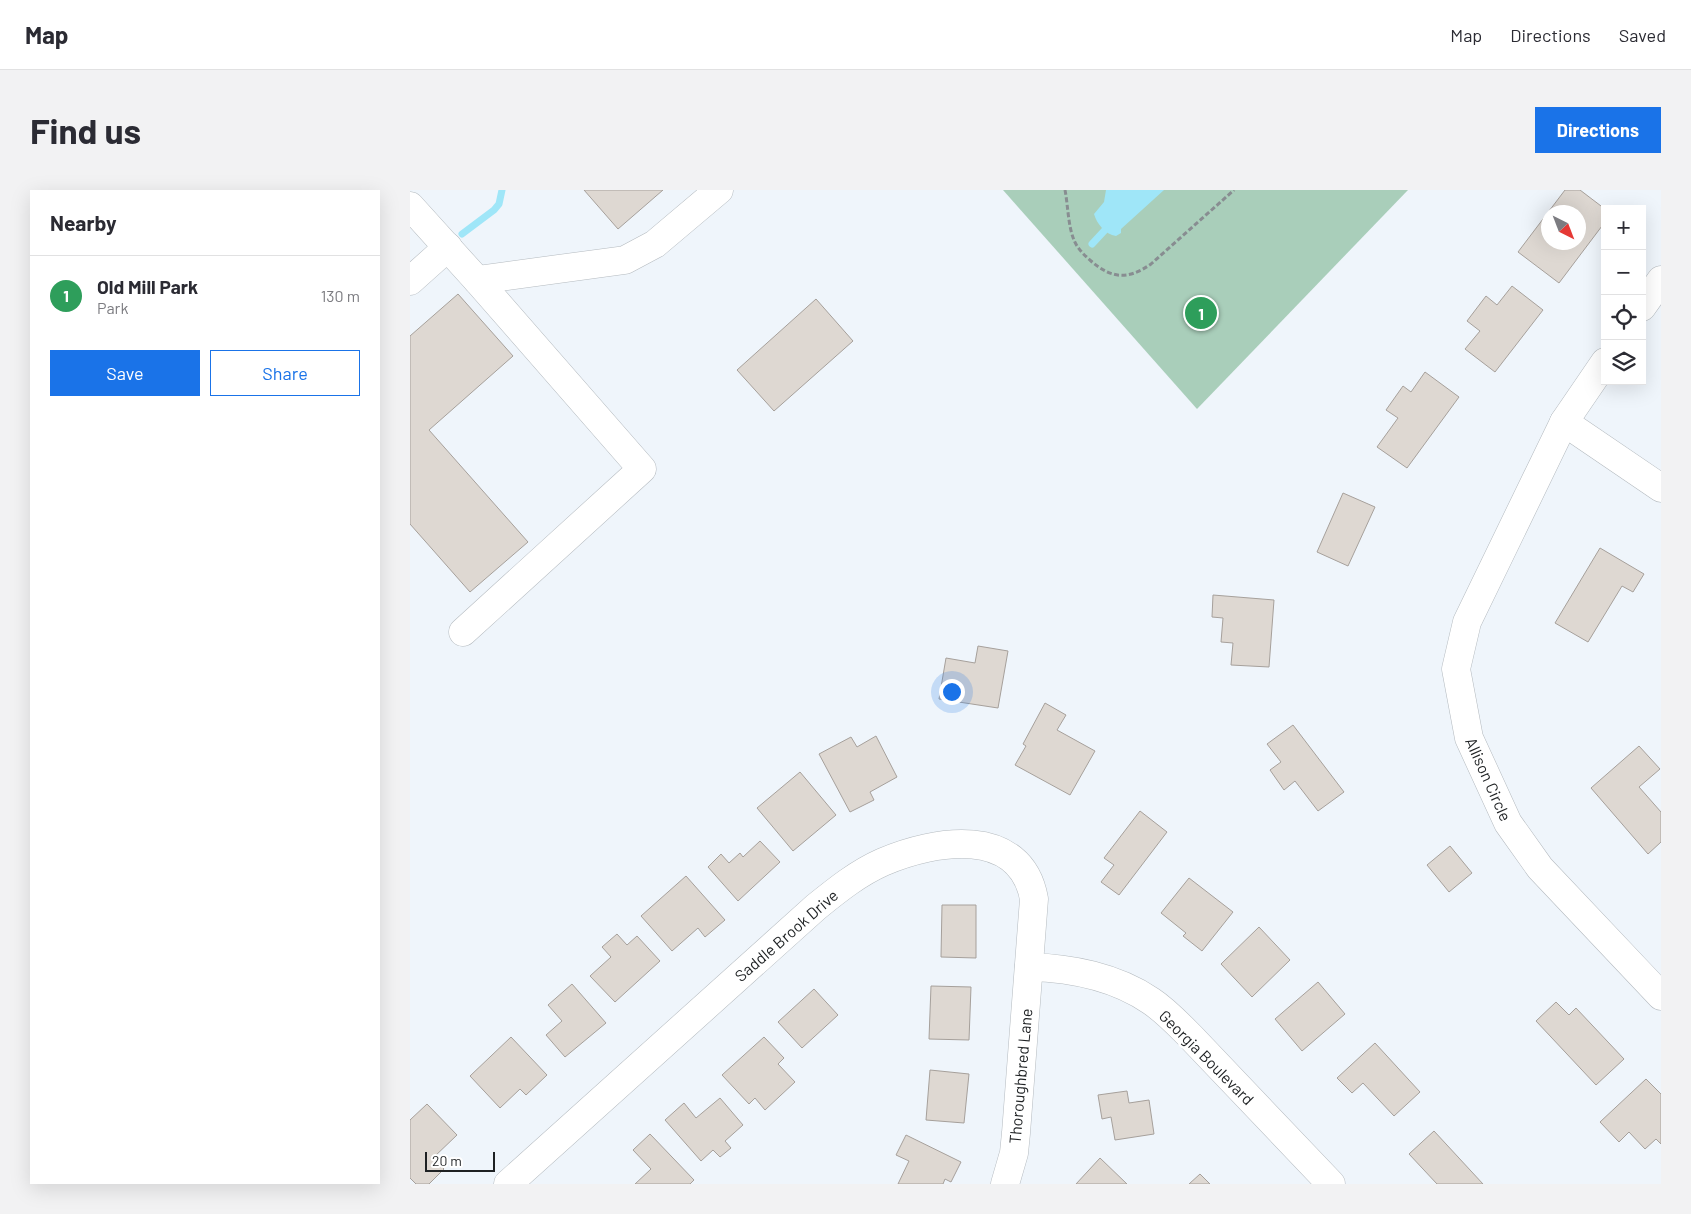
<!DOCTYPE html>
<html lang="en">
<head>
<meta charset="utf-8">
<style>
  :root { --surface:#fff; --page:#f2f2f3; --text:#2b2b33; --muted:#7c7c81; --line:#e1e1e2; --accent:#1a73e8 }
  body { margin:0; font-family:Barlow,sans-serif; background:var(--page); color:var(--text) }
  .controls { position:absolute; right:15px; top:15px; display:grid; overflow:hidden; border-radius:0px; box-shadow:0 5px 20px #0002 }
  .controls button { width:45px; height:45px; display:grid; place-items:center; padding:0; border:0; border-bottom:1px solid var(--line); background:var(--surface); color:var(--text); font:25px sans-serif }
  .compass { position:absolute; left:1131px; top:15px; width:45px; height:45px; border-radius:50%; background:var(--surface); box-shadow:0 5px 20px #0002; rotate:138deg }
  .scale { position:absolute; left:15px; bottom:12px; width:70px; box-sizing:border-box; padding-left:5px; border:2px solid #1e2123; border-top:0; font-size:14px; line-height:18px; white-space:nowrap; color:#1e2123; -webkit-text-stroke:4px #fff; paint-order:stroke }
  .you { position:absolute; left:541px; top:501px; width:18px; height:18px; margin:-12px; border:4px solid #fff; border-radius:50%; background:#1a73e8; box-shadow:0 0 0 8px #1a73e833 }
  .badge { display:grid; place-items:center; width:32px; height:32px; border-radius:50%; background:var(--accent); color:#fff; font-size:16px; font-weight:700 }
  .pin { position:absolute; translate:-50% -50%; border:2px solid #fff; box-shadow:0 1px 5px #0006 }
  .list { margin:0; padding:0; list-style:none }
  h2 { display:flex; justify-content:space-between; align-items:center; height:65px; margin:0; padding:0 20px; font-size:21px }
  h2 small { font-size:16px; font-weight:400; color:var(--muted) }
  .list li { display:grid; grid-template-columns:32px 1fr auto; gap:15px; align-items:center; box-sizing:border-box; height:80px; padding:0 20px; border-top:1px solid var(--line) }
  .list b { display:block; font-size:19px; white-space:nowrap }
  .list p { margin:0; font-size:16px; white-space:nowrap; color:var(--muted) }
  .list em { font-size:16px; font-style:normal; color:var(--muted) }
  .actions { display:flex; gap:10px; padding:15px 20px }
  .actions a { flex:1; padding:11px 0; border:1px solid var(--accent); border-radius:0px; text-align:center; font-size:18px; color:var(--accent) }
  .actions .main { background:var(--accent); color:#fff }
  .icon { flex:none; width:28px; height:28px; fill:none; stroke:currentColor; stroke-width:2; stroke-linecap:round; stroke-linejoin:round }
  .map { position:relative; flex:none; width:1251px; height:994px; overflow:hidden; border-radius:0px }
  header { display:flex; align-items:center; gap:30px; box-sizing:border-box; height:70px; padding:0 25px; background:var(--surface); border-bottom:1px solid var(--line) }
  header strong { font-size:24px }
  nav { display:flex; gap:28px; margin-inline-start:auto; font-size:18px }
  .intro { display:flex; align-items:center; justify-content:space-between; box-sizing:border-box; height:120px; padding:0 30px }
  h1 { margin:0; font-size:35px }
  .button { padding:12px 22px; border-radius:0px; background:var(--accent); color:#fff; font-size:18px; font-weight:700 }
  main { display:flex; gap:30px; padding:0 30px }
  aside { flex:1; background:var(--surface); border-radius:0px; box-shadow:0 5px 20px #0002 }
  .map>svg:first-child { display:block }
  .green { fill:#a9ceba }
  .water { fill:#9fe6f8 }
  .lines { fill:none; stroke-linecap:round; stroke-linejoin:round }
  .stream { stroke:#9fe6f8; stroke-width:7 }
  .building { fill:#ded8d2; stroke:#a6a09b; fill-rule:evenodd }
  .minor-casing { stroke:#b4babf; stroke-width:29 }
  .path { stroke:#888d91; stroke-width:3; stroke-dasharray:5 2.5; stroke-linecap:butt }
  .minor { stroke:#fff; stroke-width:28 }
  .labels { text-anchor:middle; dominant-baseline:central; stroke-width:5; stroke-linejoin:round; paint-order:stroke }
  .street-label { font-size:16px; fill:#1e2123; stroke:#fff }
</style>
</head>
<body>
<header>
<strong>Map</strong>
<nav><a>Map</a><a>Directions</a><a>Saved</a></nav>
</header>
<div class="intro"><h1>Find us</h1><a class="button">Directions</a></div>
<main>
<aside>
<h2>Nearby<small></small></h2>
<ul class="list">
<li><span class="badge" style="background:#2e9e5b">1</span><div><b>Old Mill Park</b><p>Park</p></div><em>130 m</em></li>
</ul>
<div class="actions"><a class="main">Save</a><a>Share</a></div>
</aside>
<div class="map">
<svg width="1251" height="994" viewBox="0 0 1251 994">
  <rect width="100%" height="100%" fill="#eff5fb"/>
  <polygon class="green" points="593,0 998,0 787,219"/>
  <path class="water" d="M696,0H754L711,39V43L706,46C695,44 687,34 684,24L694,12Z"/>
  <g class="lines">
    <g class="stream">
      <polyline points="52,44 84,20 89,14 92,0"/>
      <polyline points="682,54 695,40"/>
    </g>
  </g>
  <g class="building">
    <polygon points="174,0 253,0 208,39"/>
    <path d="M1155,0H1170L1195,19V32L1149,93L1108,62ZM1138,22H1168V52H1138Z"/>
    <polygon points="1102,96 1133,120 1085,182 1055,159 1070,141 1057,131 1076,106 1087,115"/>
    <polygon points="48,104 103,166 19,240 118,352 60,402 0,334 0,146"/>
    <polygon points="406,109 443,151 364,221 327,180"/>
    <polygon points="1015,182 1049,207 997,278 967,257 988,228 976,220 993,196 1001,202"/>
    <polygon points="933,303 965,317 938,376 907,362"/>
    <polygon points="1190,358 1234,384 1223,402 1212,396 1178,452 1145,433"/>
    <polygon points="803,405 864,410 859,477 821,475 823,453 811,452 813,428 802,427"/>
    <polygon points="568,456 598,461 588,518 529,509 536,468 565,473"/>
    <polygon points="635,513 656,525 647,540 685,561 660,605 605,575 616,556 613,554"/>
    <polygon points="883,535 934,602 908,621 885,591 874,600 860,580 871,572 857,554"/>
    <polygon points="466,546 487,587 460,602 464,610 440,622 409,564 441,547 447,557"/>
    <polygon points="1229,556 1250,579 1229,597 1251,622 1251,652 1238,664 1181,598"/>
    <polygon points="390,582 426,625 383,661 347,618"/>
    <polygon points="730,621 757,642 709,705 691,692 704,675 694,668"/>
    <polygon points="350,651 370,672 328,711 298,677 311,664 319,673 330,663 333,667"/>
    <polygon points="1040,656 1062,683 1039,702 1017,675"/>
    <polygon points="276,686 315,730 295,747 288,738 262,761 231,726"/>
    <polygon points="779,688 823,722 792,761 773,746 776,743 751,723"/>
    <polygon points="532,715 566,715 566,768 531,767"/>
    <polygon points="849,737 880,770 842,807 811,774"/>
    <polygon points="207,744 217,755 227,746 250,771 205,812 180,786 201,767 192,757"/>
    <polygon points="908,792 935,824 892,861 865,829"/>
    <polygon points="162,794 196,833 155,867 136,845 152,831 138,815"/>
    <polygon points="521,796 561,797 559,850 519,849"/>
    <polygon points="404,799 428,825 392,858 368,832"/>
    <polygon points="1146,812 1159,825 1166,818 1214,869 1186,895 1126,831"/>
    <polygon points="101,847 137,885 116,905 110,899 90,918 60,886"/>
    <polygon points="354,847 374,868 368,874 385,892 355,920 345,908 339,914 312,885"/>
    <polygon points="965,853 1010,902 984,926 953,893 942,903 927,888"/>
    <polygon points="520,880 559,884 554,933 516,930"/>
    <polygon points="1236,889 1251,904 1251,954 1246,949 1235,959 1219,942 1209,952 1190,932"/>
    <polygon points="717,901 719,913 739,910 744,944 705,950 701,927 692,929 688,905"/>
    <polygon points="310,908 333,935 315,951 321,958 310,967 303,960 291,971 255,930 274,913 286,928"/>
    <polygon points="17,914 47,945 23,968 34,979 19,994 6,994 0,988 0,930"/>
    <polygon points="1024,941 1073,994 1027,994 999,964"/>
    <polygon points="240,944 284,990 280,994 225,994 241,979 223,960"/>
    <polygon points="496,945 551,972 541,992 535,989 533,994 488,994 499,971 486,965"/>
    <polygon points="690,968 717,994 666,994"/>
    <polygon points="790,984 800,994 779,994"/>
  </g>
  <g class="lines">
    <g class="minor-casing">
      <g id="minor">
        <polyline points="0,16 67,90 232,279 53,442"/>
        <polyline points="67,90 215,70 245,54 309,0"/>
        <polyline points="0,91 38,57"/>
        <polyline points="1232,117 1251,90"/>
        <polyline points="1195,172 1154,232 1057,432 1046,479 1059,548 1098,633 1130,678 1251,806"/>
        <polyline points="1154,232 1251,298"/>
        <path d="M619,777C660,778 706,787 741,811C756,821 768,834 781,847L921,994"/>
        <path d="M98,994L406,717C427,700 448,683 473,672C524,650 611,635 624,709L606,943L604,963L595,994"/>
      </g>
    </g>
    <path class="path" d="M655,0C658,15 658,36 664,50C667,58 674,65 681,71C702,89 718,90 741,74L824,0"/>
    <use href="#minor" class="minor"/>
  </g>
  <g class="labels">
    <g class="street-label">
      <text transform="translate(1079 589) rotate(66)">Allison Circle</text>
      <text transform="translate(376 745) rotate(-41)">Saddle Brook Drive</text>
      <text transform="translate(797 867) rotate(45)">Georgia Boulevard</text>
      <text transform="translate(610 886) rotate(-85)">Thoroughbred Lane</text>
    </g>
  </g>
</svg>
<div class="controls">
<button>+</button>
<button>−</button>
<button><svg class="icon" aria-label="locate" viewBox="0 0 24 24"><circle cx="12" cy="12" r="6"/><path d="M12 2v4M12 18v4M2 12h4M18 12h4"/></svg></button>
<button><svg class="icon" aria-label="layers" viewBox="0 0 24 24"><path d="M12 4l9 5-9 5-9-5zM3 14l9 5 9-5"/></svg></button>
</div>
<svg class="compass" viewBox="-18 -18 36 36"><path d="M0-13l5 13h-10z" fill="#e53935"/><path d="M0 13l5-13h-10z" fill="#7c7c81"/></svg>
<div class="scale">20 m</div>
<div class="you"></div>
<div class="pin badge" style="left:791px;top:123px;background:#2e9e5b">1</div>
</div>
</main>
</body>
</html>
